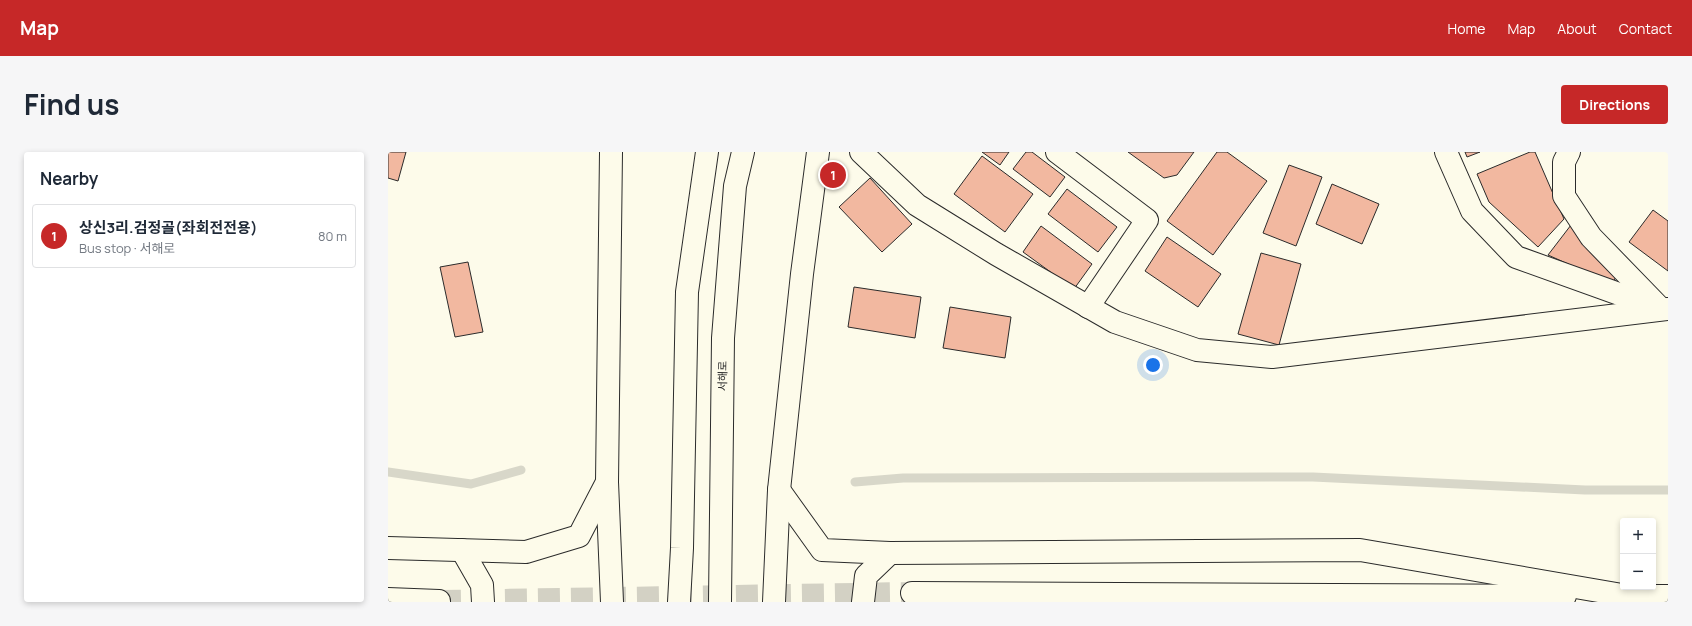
<!DOCTYPE html>
<html lang="en">
<head>
<meta charset="utf-8">
<style>
  :root { --surface:#fff; --page:#f6f6f7; --text:#1f2937; --muted:#747a83; --line:#e0e1e3; --accent:#c62828 }
  body { margin:0; font-family:Manrope,"Noto Sans KR",sans-serif; background:var(--page); color:var(--text) }
  .controls { position:absolute; right:12px; bottom:12px; display:grid; overflow:hidden; border-radius:4px; box-shadow:0 2px 6px #0003 }
  .controls button { width:36px; height:36px; display:grid; place-items:center; padding:0; border:0; border-bottom:1px solid var(--line); background:var(--surface); color:var(--text); font:20px sans-serif }
  .you { position:absolute; left:765px; top:213px; width:14px; height:14px; margin:-10px; border:3px solid #fff; border-radius:50%; background:#1a73e8; box-shadow:0 0 0 6px #1a73e833 }
  .badge { display:grid; place-items:center; width:26px; height:26px; border-radius:50%; background:var(--accent); color:#fff; font-size:13px; font-weight:700 }
  .pin { position:absolute; translate:-50% -50%; border:2px solid #fff; box-shadow:0 1px 4px #0006 }
  .list { margin:0; padding:0; list-style:none }
  h2 { display:flex; justify-content:space-between; align-items:center; height:52px; margin:0; padding:0 16px; font-size:17px }
  h2 small { font-size:13px; font-weight:400; color:var(--muted) }
  .list li { display:grid; grid-template-columns:26px 1fr auto; gap:12px; align-items:center; box-sizing:border-box; height:64px; margin:0 8px 8px; padding:0 8px; border:1px solid var(--line); border-radius:4px }
  .list b { display:block; font-size:15px; white-space:nowrap }
  .list p { margin:0; font-size:13px; white-space:nowrap; color:var(--muted) }
  .list em { font-size:13px; font-style:normal; color:var(--muted) }
  .map { position:relative; flex:none; width:1280px; height:450px; overflow:hidden; border-radius:4px }
  header { display:flex; align-items:center; gap:24px; box-sizing:border-box; height:56px; padding:0 20px; background:var(--accent); color:#fff }
  header strong { font-size:19px }
  nav { display:flex; gap:22px; margin-inline-start:auto; font-size:14px }
  .intro { display:flex; align-items:center; justify-content:space-between; box-sizing:border-box; height:96px; padding:0 24px }
  h1 { margin:0; font-size:28px }
  .button { padding:10px 18px; border-radius:4px; background:var(--accent); color:#fff; font-size:14px; font-weight:700 }
  main { display:flex; gap:24px; padding:0 24px }
  aside { flex:1; background:var(--surface); border-radius:4px; box-shadow:0 2px 6px #0003 }
  .map>svg:first-child { display:block }
  .lines { fill:none; stroke-linecap:round; stroke-linejoin:round }
  .stream { stroke:#d8d7c9; stroke-width:9 }
  .building { fill:#f2b8a0; stroke:#2b2b2b }
  .secondary-tunnel { stroke:#d3d1c4; stroke-width:22; stroke-dasharray:22 11; stroke-linecap:butt }
  .street-casing { stroke:#2b2b2b; stroke-width:24 }
  .secondary-casing { stroke:#2b2b2b; stroke-width:24 }
  .highway-casing { stroke:#2b2b2b; stroke-width:24 }
  .street { stroke:#fdfbea; stroke-width:22 }
  .secondary { stroke:#fdfbea; stroke-width:22 }
  .highway { stroke:#fdfbea; stroke-width:22 }
  .labels { text-anchor:middle; dominant-baseline:central; stroke-width:3; stroke-linejoin:round; paint-order:stroke }
  .street-label { font-size:11px; fill:#2b2b2b; stroke:#fdfbea }
</style>
</head>
<body>
<header>
<strong>Map</strong>
<nav><a>Home</a><a>Map</a><a>About</a><a>Contact</a></nav>
</header>
<div class="intro"><h1>Find us</h1><a class="button">Directions</a></div>
<main>
<aside>
<h2>Nearby<small></small></h2>
<ul class="list">
<li><span class="badge">1</span><div><b>상신3리.검정골(좌회전전용)</b><p>Bus stop · 서해로</p></div><em>80 m</em></li>
</ul>
</aside>
<div class="map">
<svg width="1280" height="450" viewBox="0 0 1280 450">
  <rect width="100%" height="100%" fill="#fdfbea"/>
  <g class="lines">
    <g class="stream">
      <polyline points="0,320 83,332 133,318"/>
      <polyline points="467,330 515,326 925,325 1197,338 1280,338"/>
    </g>
  </g>
  <g class="building">
    <polygon points="0,0 18,0 10,29 0,26"/>
    <polygon points="594,0 621,0 612,13"/>
    <polygon points="638,0 644,0 677,25 662,45 625,17"/>
    <polygon points="740,0 806,0 789,23 776,26"/>
    <polygon points="829,0 839,0 879,29 825,103 779,69"/>
    <polygon points="1077,0 1092,0 1079,5"/>
    <polygon points="1142,0 1147,0 1176,67 1150,95 1101,50 1089,22"/>
    <polygon points="594,4 645,42 617,80 566,42"/>
    <polygon points="901,13 934,25 908,94 875,81"/>
    <polygon points="482,26 524,72 494,100 451,55"/>
    <polygon points="944,32 991,52 974,92 928,72"/>
    <polygon points="679,37 729,75 710,100 660,62"/>
    <polygon points="1265,58 1280,69 1280,119 1241,90"/>
    <polygon points="1183,73 1229,121 1225,132 1160,103"/>
    <polygon points="653,74 704,112 686,137 635,100"/>
    <polygon points="779,85 833,122 810,155 757,119"/>
    <polygon points="873,101 913,112 891,193 850,182"/>
    <polygon points="80,110 95,180 67,185 52,115"/>
    <polygon points="466,135 533,145 527,186 460,175"/>
    <polygon points="562,155 623,165 617,206 555,196"/>
  </g>
  <g class="lines">
    <polyline class="secondary-tunnel" points="51,449 524,441"/>
    <g class="street-casing">
      <g id="street">
        <polyline points="473,0 529,53 608,102 727,170 809,198 884,205 1280,157"/>
        <polyline points="669,0 759,68 700,155"/>
        <polyline points="1058,0 1084,59 1128,105 1270,156"/>
        <polyline points="1181,0 1176,10 1176,44 1203,85 1270,154"/>
      </g>
    </g>
    <g class="secondary-casing">
      <g id="secondary">
        <polyline points="391,338 434,398 502,401 972,398 1240,444"/>
        <polyline points="0,396 138,400 191,384 219,330"/>
        <polyline points="74,398 94,433 95,450"/>
        <polyline points="524,441 1177,444"/>
        <polyline points="1226,444 1280,444"/>
        <polyline points="0,447 51,449"/>
        <polyline points="475,450 478,424 502,401"/>
      </g>
    </g>
    <g class="highway-casing">
      <g id="highway">
        <polyline points="223,0 219,330 224,450"/>
        <polyline points="291,450 294,396 299,140 319,0"/>
        <polyline points="332,450 335,186 347,34 355,0"/>
        <polyline points="386,450 391,338 414,122 430,0"/>
      </g>
    </g>
    <use href="#street" class="street"/>
    <use href="#secondary" class="secondary"/>
    <use href="#highway" class="highway"/>
  </g>
  <g class="labels">
    <g class="street-label">
      <text transform="translate(334 224) rotate(-89)">서해로</text>
    </g>
  </g>
</svg>
<div class="controls">
<button>+</button>
<button>−</button>
</div>
<div class="you"></div>
<div class="pin badge" style="left:445px;top:23px">1</div>
</div>
</main>
</body>
</html>
